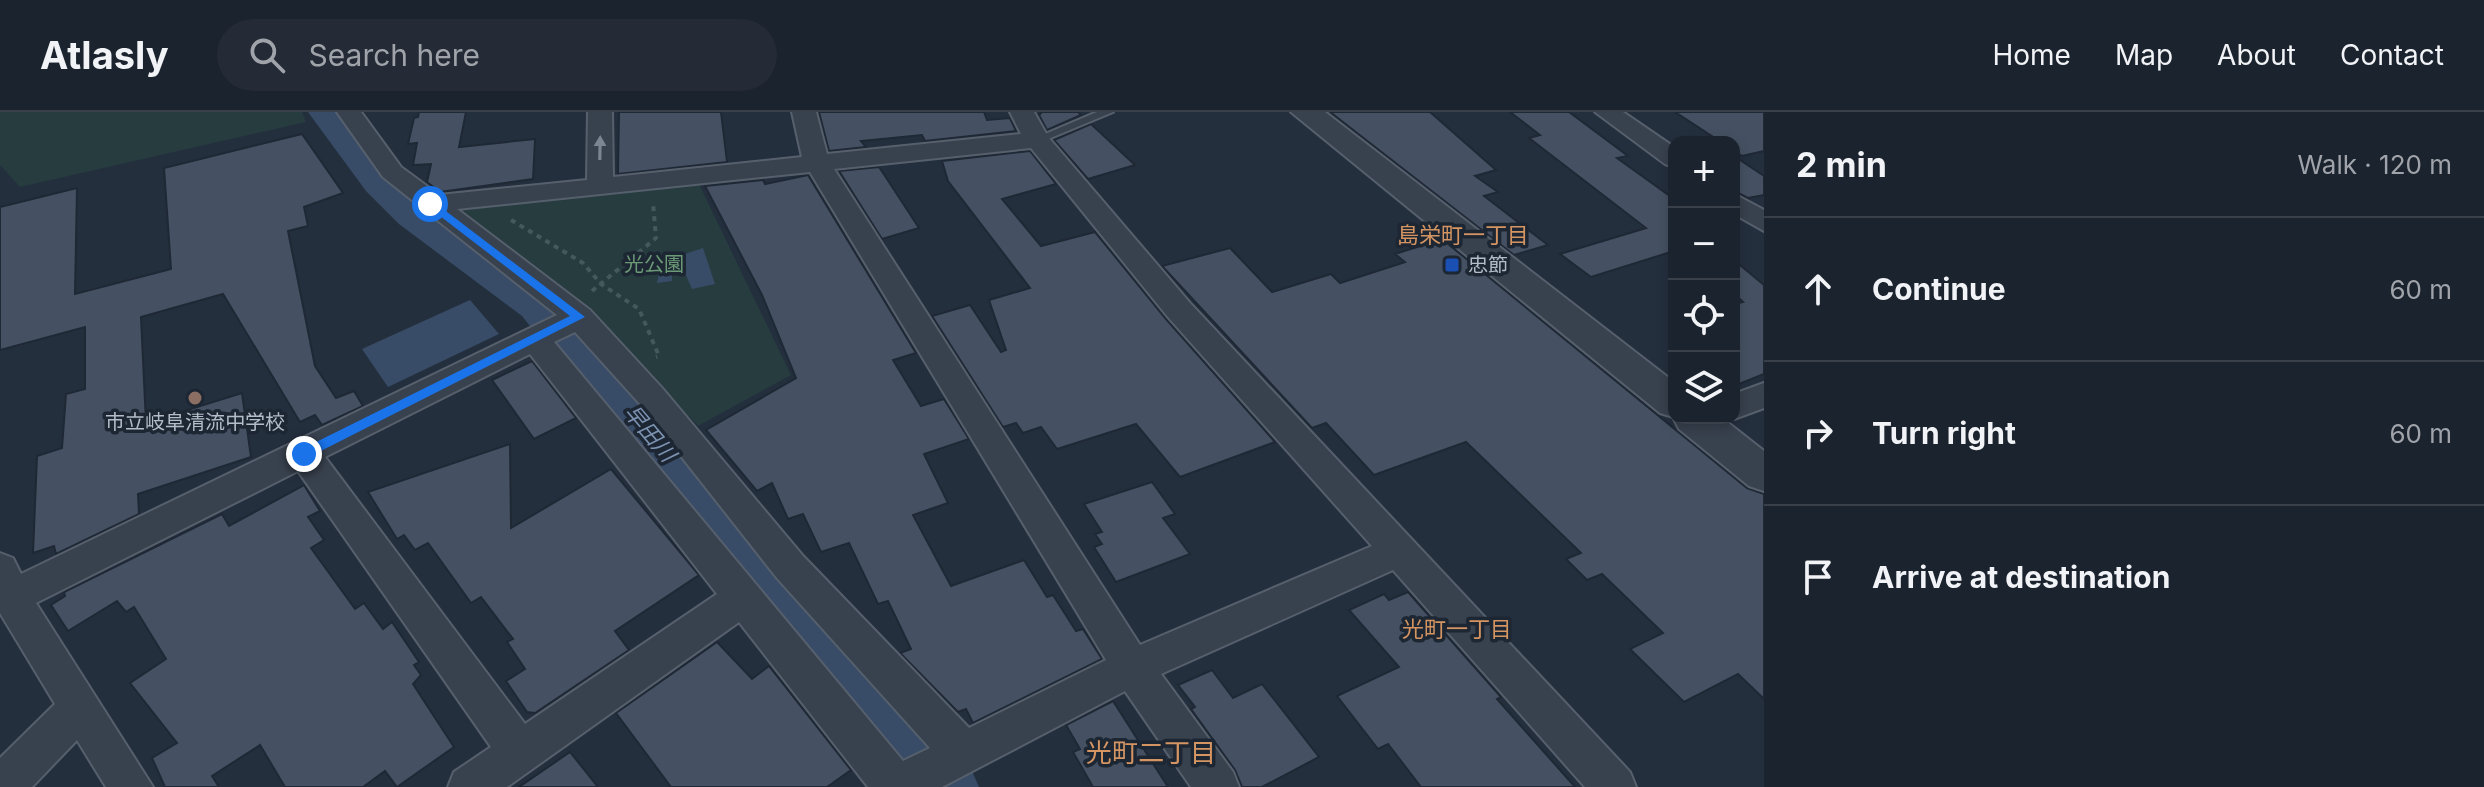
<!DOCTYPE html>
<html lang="en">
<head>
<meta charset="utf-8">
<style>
  :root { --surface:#1b232e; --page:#242b36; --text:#f1f3f6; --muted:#a0a4aa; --line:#39404a }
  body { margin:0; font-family:Inter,"Noto Sans JP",sans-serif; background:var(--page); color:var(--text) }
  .controls { position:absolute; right:24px; top:24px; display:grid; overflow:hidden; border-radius:16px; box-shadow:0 4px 12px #0003 }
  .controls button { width:72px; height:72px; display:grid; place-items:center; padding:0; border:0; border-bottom:2px solid var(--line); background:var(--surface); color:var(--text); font:40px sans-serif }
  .stop { position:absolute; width:24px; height:24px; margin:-18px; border:6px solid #1a73e8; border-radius:50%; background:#fff }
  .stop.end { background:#1a73e8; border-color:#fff; box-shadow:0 2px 8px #0008 }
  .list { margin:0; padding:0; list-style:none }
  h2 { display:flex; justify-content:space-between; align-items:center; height:104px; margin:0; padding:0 32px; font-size:34px }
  h2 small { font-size:26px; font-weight:400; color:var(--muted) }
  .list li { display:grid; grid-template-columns:52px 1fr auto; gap:24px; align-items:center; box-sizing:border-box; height:144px; padding:0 32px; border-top:2px solid var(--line) }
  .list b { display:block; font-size:30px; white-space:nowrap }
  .list em { font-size:26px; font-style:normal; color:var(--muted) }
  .icon { flex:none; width:44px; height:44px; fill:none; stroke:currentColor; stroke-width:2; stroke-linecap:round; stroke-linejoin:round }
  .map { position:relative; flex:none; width:1764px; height:675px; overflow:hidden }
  header { display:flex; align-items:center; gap:48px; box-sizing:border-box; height:112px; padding:0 40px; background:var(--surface); border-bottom:2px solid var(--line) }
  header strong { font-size:38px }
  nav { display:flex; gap:44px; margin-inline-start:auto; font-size:28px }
  .search { width:560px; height:72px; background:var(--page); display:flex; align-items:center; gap:20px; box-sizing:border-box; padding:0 28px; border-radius:44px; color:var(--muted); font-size:30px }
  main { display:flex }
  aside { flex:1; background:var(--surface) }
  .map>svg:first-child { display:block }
  .green { fill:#263c3f }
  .water { fill:#394c67 }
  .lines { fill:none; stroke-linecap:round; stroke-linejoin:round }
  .river { fill:#394c67; fill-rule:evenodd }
  .building { fill:#455162; stroke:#1f2835; stroke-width:2 }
  .service-casing { stroke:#565f6c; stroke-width:4 }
  .minor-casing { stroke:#565f6c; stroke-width:4 }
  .tertiary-casing { stroke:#565f6c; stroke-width:4 }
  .path { stroke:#44595c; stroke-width:4; stroke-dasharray:5 5; stroke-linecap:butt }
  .service { fill:#38414e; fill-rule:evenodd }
  .minor { fill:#38414e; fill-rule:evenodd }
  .tertiary { fill:#38414e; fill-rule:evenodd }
  .oneway { fill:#7c8592 }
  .route { fill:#1a73e8 }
  .transit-dot { fill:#1a4fb4; stroke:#1d2633; stroke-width:3 }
  .education-dot { fill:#8d6e63; stroke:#1d2633; stroke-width:3 }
  .labels { text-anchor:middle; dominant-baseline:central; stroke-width:7; stroke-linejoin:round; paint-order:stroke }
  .park-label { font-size:20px; fill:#6b9a76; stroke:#1d2633 }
  .poi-label { font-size:20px; fill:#b4bcc9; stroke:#1d2633; text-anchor:start }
  .neighbourhood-label { font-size:22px; fill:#d59563; stroke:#1d2633 }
  .water-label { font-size:22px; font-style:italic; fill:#7c92b1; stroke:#1d2633 }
  .near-neighbourhood-label { font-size:26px; fill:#d59563; stroke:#1d2633 }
</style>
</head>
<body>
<header>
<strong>Atlasly</strong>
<div class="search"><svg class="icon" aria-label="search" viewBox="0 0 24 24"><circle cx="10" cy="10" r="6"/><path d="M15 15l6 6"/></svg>Search here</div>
<nav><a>Home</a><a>Map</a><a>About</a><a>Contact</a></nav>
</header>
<main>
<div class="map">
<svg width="1764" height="675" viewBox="0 0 1764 675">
  <rect width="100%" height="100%" fill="#242f3e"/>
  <g class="green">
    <polygon points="0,0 302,0 306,10 20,75 0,53"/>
    <polygon points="698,70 791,263 698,314 688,303 679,308 590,196 575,185 569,187 440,87"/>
  </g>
  <g class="water">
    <polygon points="703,136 715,172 692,177 684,159 679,160 677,156 672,157 672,169 657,171 662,145 673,146"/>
    <polygon points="470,188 499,222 388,275 362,237"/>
  </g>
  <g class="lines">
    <polygon class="river" points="308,0 351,0 398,59 433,92 560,180 909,576 967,648 979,675 893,675 857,624 522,204 399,112 366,79"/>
  </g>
  <g class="building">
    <polygon points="419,0 466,0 459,35 535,27 533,67 440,80 427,70 431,52 413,53 417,31 408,32 414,6 418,5"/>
    <polygon points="619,0 721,0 727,50 618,62"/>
    <polygon points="819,0 984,0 987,8 1010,6 1016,19 925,29 922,23 861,29 866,35 829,39"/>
    <polygon points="1042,0 1078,0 1081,3 1047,18 1039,3"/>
    <polygon points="1330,0 1430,0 1496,58 1475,64 1498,80 1484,84 1548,133 1514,143"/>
    <polygon points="1510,0 1569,0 1628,44 1617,46 1674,87 1674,139 1591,165 1560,142 1646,116 1529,26 1540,23"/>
    <polygon points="1675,0 1764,0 1764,39 1742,44 1734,39 1734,30 1721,30"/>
    <polygon points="1091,12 1135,53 1088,67 1054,28"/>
    <polygon points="302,22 343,81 304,95 308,114 288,119 315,254 336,286 354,279 363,294 322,313 315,303 300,310 223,182 141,205 146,311 242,281 251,345 138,382 139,402 56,442 54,434 33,441 37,344 62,336 66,282 85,277 85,215 0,238 0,95 77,76 75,182 171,157 164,56"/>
    <polygon points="1030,39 1056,72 1002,87 1041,134 1095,120 1166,207 1275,330 1180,365 1136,312 1057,337 1041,315 1023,321 1016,311 1003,315 932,204 970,193 1001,240 1006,238 989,188 1030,176 948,69 942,49"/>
    <polygon points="1734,44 1764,64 1764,83 1748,86 1734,79"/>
    <polygon points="879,55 885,64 919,116 882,127 839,59"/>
    <polygon points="808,63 916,241 893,248 921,294 944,287 969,327 924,342 948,391 913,403 951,474 1024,448 1047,485 1053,483 1076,519 1083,517 1102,547 973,611 966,597 958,600 900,541 911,537 888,489 878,492 849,431 821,440 803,402 788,407 772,371 757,379 706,318 796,266 762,183 705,74 763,68 765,72"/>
    <polygon points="1442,127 1747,376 1764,382 1764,587 1738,562 1684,590 1630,537 1663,521 1602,462 1587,468 1566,447 1581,441 1466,330 1374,363 1326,311 1312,316 1162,154 1230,136 1272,180 1331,162 1340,171 1405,150 1395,142"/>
    <polygon points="1734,148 1764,173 1764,262 1734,274 1734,192 1743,190 1734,182"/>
    <polygon points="532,249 576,306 534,327 492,268"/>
    <polygon points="510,332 511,416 611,357 699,463 615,519 629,538 535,601 527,600 506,569 525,557 507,530 513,527 481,485 471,491 428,431 415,438 404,423 397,427 368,380"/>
    <polygon points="1152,370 1175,402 1163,406 1190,442 1116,470 1094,435 1102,432 1095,422 1102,420 1084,392"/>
    <polygon points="304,373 320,399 308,405 324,428 311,436 355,497 364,491 383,517 392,510 419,550 414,553 421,563 413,572 454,635 397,675 385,659 363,675 285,675 260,633 212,664 219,675 165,675 152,646 177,631 130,571 166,547 134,495 126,500 117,489 68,519 51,493 65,484 64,480 222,402 229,414"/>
    <polygon points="1408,480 1501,585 1497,587 1575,675 1421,675 1388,632 1378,637 1337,584 1399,555 1349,498 1384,482 1389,488"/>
    <polygon points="717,530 752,567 769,554 851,658 827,675 671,675 616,601"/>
    <polygon points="1212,558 1233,586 1262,572 1319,645 1262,675 1242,675 1235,658 1191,597 1195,595 1178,573"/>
    <polygon points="1113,589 1168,675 1093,675 1073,640 1080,637 1066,613"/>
    <polygon points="570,640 598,675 519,675"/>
  </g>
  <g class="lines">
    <g class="service-casing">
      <polygon id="service" points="1097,0 1113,0 1041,30 1037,32 1031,28"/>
    </g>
    <g class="minor-casing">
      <g id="minor">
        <path d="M337,0H361L401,55L439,83L587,68L588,0H612L613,65L802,45L792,0H816L827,42L1021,22L1010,0H1034L1048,25L1190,191L1630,660L1636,675H1585L1393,458L1161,562L1233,660L1239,675H1191L1125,579L942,675H868L739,510L507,675H448L454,660L491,635L298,359L36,491L153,675H106L77,628L32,675H0V646L55,592L0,501V441L13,446L21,462L557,203L383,65ZM1031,36L1168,205L1372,434L1140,533L834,57ZM810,60L1106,548L969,616L803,444L662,276L590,198L457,97ZM575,220L640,292L777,466L930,636L903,649L554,230ZM530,242L717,482L525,612L325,345Z"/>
        <polygon points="1595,0 1623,0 1674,35 1674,55 1665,52"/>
        <polygon points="1734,82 1764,98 1764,119 1734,102"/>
        <polygon points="1764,271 1764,296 1734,307 1730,306 1734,306 1734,282"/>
      </g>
    </g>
    <g class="tertiary-casing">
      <polygon id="tertiary" points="1291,0 1325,0 1674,270 1674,306 1722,306 1764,339 1764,379 1749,374 1679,317 1673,305 1660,301"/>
    </g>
    <g class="path">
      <polyline points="511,108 583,151 601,172 639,197 659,244 656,245"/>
      <polyline points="592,179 656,126 653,91"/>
    </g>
    <use href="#service" class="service"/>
    <use href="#minor" class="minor"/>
    <use href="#tertiary" class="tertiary"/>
  </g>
  <defs><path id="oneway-solid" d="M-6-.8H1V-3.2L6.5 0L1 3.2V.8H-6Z" transform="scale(2)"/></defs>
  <use class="oneway" href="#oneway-solid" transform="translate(600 36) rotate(-89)"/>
  <polygon class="route" points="427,90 434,90 585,205 309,345 300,345 300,338 570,204 427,94"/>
  <rect class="transit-dot" x="1444" y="145" width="16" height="16" rx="4"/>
  <circle class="education-dot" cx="195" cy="286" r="8"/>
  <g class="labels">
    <g class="park-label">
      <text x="654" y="152">光公園</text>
    </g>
    <g class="poi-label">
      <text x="1468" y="153">忠節</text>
      <text x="195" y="310" text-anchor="middle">市立岐阜清流中学校</text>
    </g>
    <g class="neighbourhood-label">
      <text x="1463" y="123">島栄町一丁目</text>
      <text x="1457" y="517">光町一丁目</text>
    </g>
    <g class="water-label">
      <text transform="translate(650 321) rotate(50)">早田川</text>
    </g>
    <g class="near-neighbourhood-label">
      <text x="1151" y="640">光町二丁目</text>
    </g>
  </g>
</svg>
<div class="controls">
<button>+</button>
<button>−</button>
<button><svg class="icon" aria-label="locate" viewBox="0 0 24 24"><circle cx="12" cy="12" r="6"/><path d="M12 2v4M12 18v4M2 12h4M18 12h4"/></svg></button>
<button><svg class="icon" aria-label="layers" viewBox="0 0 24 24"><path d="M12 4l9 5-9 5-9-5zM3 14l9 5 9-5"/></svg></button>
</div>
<div class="stop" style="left:430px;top:92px"></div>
<div class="stop end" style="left:304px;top:342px"></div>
</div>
<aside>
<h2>2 min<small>Walk · 120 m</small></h2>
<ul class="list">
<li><svg class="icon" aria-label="ahead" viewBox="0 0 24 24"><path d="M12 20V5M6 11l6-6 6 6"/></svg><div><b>Continue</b></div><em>60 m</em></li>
<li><svg class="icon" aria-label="right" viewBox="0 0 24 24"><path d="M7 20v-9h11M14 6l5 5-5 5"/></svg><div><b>Turn right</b></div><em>60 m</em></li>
<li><svg class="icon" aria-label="arrive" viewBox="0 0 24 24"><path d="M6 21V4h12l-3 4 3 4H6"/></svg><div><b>Arrive at destination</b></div></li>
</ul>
</aside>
</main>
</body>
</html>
